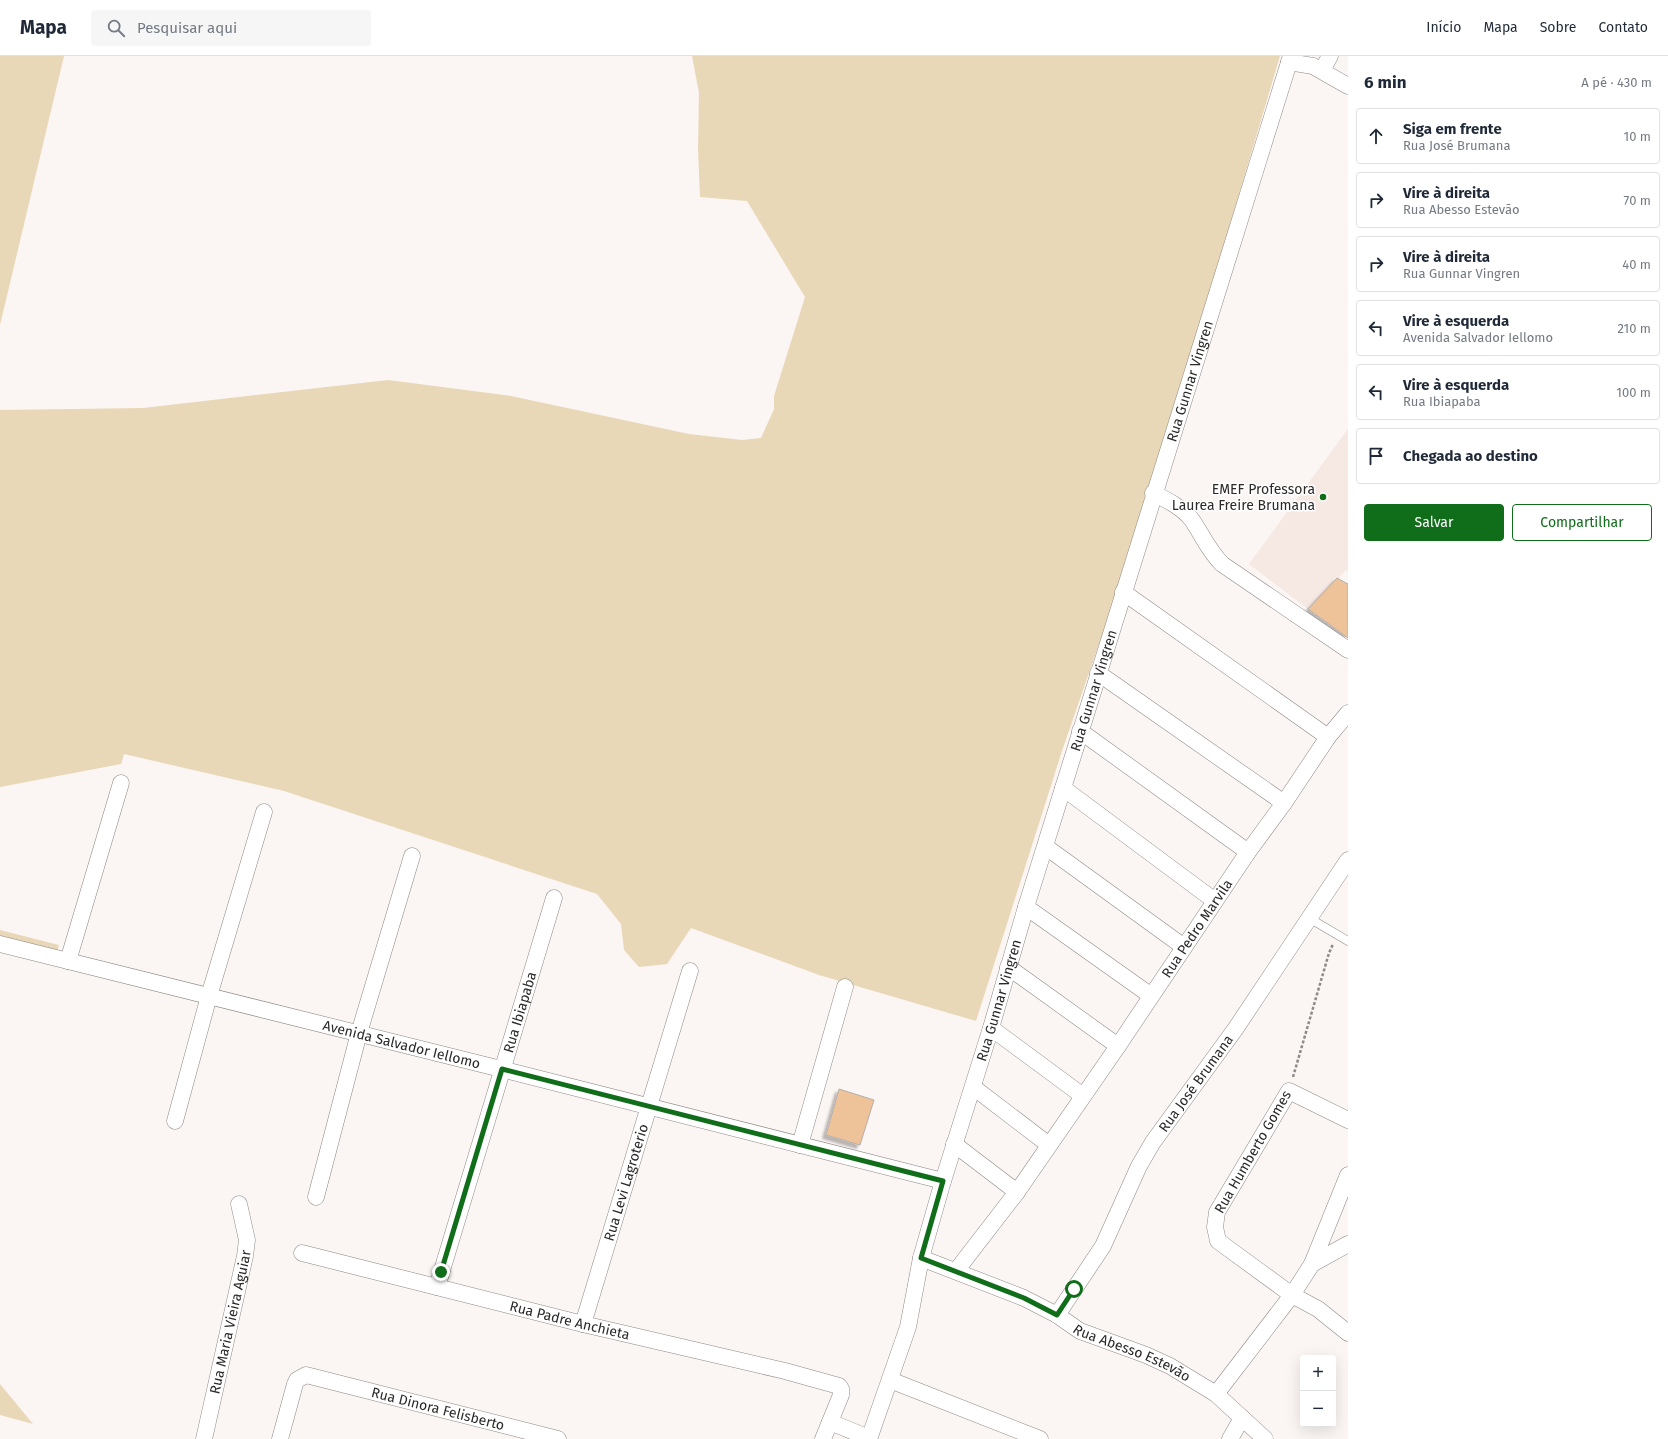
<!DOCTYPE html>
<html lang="pt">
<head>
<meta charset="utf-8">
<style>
  :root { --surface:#fff; --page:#f6f6f7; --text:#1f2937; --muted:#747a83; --line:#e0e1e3; --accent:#106d1a }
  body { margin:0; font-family:"Fira Sans",sans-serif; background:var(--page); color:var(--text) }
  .controls { position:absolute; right:12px; bottom:12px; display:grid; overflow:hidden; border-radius:4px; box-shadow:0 4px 16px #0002 }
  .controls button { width:36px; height:36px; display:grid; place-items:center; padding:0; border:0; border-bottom:1px solid var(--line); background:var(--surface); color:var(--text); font:20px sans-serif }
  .stop { position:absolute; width:12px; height:12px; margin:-9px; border:3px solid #106d1a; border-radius:50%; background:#fff }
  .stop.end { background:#106d1a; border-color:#fff; box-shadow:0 1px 4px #0008 }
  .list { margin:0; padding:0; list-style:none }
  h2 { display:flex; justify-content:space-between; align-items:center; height:52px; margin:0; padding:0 16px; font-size:17px }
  h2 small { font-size:13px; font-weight:400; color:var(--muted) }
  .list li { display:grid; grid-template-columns:26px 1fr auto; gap:12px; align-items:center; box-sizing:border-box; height:56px; margin:0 8px 8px; padding:0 8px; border:1px solid var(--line); border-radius:4px }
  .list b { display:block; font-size:15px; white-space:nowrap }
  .list p { margin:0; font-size:13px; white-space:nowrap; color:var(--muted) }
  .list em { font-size:13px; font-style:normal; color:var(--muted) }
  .actions { display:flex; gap:8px; padding:12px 16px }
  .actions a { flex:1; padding:9px 0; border:1px solid var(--accent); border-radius:4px; text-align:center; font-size:14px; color:var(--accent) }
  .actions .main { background:var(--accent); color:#fff }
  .icon { flex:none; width:22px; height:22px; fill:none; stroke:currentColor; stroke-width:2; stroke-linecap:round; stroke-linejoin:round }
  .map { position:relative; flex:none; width:1348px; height:1383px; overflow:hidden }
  header { display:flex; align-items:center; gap:24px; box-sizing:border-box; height:56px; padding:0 20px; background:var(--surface); border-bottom:1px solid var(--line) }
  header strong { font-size:19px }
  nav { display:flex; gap:22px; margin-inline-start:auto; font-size:14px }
  .search { width:280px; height:36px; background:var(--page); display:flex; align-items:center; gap:10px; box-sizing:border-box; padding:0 14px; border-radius:4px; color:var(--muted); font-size:15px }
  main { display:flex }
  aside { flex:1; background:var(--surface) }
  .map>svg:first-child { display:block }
  .built { fill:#f6e8e2 }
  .green { fill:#e9d8b7 }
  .building { fill:#efc39a; stroke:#b3aeab; filter:url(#shadow) }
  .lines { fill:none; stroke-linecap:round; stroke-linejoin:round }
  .lane-casing { stroke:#8d8885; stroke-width:9 }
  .street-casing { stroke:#8d8885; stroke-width:17 }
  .path { stroke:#8e8a89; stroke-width:2.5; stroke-dasharray:3 2; stroke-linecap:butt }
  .lane { stroke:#fff; stroke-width:8 }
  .street { stroke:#fff; stroke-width:16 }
  .route { stroke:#106d1a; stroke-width:5 }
  .poi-dot { fill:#106d1a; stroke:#fff; stroke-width:1.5 }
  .labels { text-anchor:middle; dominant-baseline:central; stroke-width:3; stroke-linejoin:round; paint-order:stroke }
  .street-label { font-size:14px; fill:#2c2a29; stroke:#fff }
  .poi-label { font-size:14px; fill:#2c2a29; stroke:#fff; text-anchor:end }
</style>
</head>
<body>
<header>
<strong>Mapa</strong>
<div class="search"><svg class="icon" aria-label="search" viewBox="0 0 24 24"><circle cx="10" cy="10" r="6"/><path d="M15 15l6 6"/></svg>Pesquisar aqui</div>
<nav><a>Início</a><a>Mapa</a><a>Sobre</a><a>Contato</a></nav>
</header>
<main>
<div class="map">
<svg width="1348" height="1383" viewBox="0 0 1348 1383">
  <defs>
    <filter id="shadow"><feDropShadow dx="-3.5" dy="3.5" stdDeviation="1" flood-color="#0004"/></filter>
  </defs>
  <rect width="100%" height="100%" fill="#fbf5f3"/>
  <polygon class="built" points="1348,373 1348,515 1346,514 1308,553 1249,508"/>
  <g class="green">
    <polygon points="0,0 64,0 0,269"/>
    <polygon points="692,0 1280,0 1147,449 1062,695 976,965 819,919 691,872 667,908 639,911 624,894 621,868 597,838 284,735 124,698 121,708 0,731 0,354 143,352 388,324 511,340 689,378 742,384 761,382 774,353 774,340 805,241 747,145 700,141 698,94 699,37"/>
    <polygon points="0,874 59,889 53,908 0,895"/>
    <polygon points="0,1328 33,1368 0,1359"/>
  </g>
  <g class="building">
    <polygon points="1337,522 1348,528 1348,582 1308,553"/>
    <polygon points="839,1033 874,1044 860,1089 826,1079"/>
  </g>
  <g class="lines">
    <g class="lane-casing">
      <polyline id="lane" points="1309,862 1348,885"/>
    </g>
    <g class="street-casing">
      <g id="street">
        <polyline points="1289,6 1313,10 1348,30"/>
        <polyline points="1322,14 1330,0"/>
        <path d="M1153,437C1167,444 1183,452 1192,464C1203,480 1208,494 1222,508L1348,594"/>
        <polyline points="1123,536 1328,681"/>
        <polyline points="1098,617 1284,747"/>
        <polyline points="1080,675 1248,796"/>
        <polyline points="1063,732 1215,845"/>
        <polyline points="1046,791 1184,891"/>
        <polyline points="1026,851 1150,939"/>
        <path id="s1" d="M0,888L501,1013L943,1125"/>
        <polyline points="68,905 121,727"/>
        <polyline points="1008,911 1118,990"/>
        <polyline points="991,972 1083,1040"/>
        <polyline points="973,1031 1049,1089"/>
        <polyline points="1348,1064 1289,1035 1217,1156 1215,1171 1218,1185 1292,1239 1318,1253 1348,1277"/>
        <polyline points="175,1065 209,940 264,756"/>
        <polyline points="954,1088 1017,1136"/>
        <polyline points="800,1089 845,931"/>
        <polyline points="316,1141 359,977 412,800"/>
        <path id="s2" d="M302,1197L583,1268L785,1315L839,1330L841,1333V1339L823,1383"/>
        <path id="s3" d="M921,1202L1024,1242L1057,1259L1080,1275L1146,1299L1170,1310L1216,1338L1265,1383"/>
        <polyline points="1312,1208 1348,1119"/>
        <path id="s4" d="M956,1215L1017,1136L1118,990L1248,796L1284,747L1328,681L1348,657"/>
        <path id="s5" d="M437,1231L554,842"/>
        <path id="s6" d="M1057,1259L1103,1190L1139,1110L1153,1086L1236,972L1348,804"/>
        <path id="s7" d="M583,1268L690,915"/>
        <polyline points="890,1324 1040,1383"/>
        <polyline points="1216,1338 1292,1239 1312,1208 1348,1188"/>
        <polyline points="830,1366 869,1382"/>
        <path id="s8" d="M204,1383L245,1200L247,1184L239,1148"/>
        <path id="s9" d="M280,1383L295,1328L297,1324L306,1319L558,1383"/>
        <path id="s10" d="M869,1383L908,1271L921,1202L943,1125L991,972L1026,851L1291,0"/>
        <polyline points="1230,1383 1242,1362"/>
      </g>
    </g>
    <polyline class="path" points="1293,1021 1329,897 1333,888"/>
    <use href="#lane" class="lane"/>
    <use href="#street" class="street"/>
  </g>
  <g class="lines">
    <polyline class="route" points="441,1216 502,1013 943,1125 921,1202 1024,1242 1057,1259 1074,1233"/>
  </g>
  <circle class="poi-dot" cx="1323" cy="441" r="4"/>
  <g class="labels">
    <g class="street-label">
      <text stroke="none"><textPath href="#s10" startOffset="1106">Rua Gunnar Vingren</textPath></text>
      <text stroke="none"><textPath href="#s10" startOffset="782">Rua Gunnar Vingren</textPath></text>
      <text stroke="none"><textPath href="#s4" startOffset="419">Rua Pedro Marvila</textPath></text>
      <text stroke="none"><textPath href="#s10" startOffset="458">Rua Gunnar Vingren</textPath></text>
      <text stroke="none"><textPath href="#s5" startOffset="287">Rua Ibiapaba</textPath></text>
      <text stroke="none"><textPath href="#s1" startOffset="414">Avenida Salvador Iellomo</textPath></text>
      <text stroke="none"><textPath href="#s6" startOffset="271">Rua José Brumana</textPath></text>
      <text transform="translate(1253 1096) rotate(-60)">Rua Humberto Gomes</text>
      <text stroke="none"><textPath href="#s7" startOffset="148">Rua Levi Lagroterio</textPath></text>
      <text stroke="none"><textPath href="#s2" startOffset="276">Rua Padre Anchieta</textPath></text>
      <text stroke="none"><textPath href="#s8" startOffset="120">Rua Maria Vieira Aguiar</textPath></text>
      <text stroke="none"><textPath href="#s3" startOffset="232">Rua Abesso Estevão</textPath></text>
      <text stroke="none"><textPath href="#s9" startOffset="208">Rua Dinora Felisberto</textPath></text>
    </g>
    <g class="poi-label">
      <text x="1315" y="433">EMEF Professora<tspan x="1315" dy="16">Laurea Freire Brumana</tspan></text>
    </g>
  </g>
</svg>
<div class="controls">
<button>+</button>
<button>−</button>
</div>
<div class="stop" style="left:1074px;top:1233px"></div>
<div class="stop end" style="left:441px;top:1216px"></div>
</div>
<aside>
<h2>6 min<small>A pé · 430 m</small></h2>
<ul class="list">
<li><svg class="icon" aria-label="ahead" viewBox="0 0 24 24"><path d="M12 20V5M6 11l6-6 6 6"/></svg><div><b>Siga em frente</b><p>Rua José Brumana</p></div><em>10 m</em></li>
<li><svg class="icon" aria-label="right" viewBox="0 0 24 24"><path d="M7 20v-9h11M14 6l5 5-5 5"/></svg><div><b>Vire à direita</b><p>Rua Abesso Estevão</p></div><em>70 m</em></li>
<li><svg class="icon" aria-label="right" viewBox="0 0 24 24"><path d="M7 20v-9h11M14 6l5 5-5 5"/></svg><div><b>Vire à direita</b><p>Rua Gunnar Vingren</p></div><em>40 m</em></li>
<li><svg class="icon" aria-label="left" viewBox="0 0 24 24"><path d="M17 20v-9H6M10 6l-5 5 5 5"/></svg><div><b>Vire à esquerda</b><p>Avenida Salvador Iellomo</p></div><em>210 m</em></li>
<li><svg class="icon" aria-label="left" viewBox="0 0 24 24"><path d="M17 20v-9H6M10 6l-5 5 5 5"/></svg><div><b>Vire à esquerda</b><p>Rua Ibiapaba</p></div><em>100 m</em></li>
<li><svg class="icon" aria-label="arrive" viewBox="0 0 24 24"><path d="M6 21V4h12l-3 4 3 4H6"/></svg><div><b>Chegada ao destino</b></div></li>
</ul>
<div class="actions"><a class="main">Salvar</a><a>Compartilhar</a></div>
</aside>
</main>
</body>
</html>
